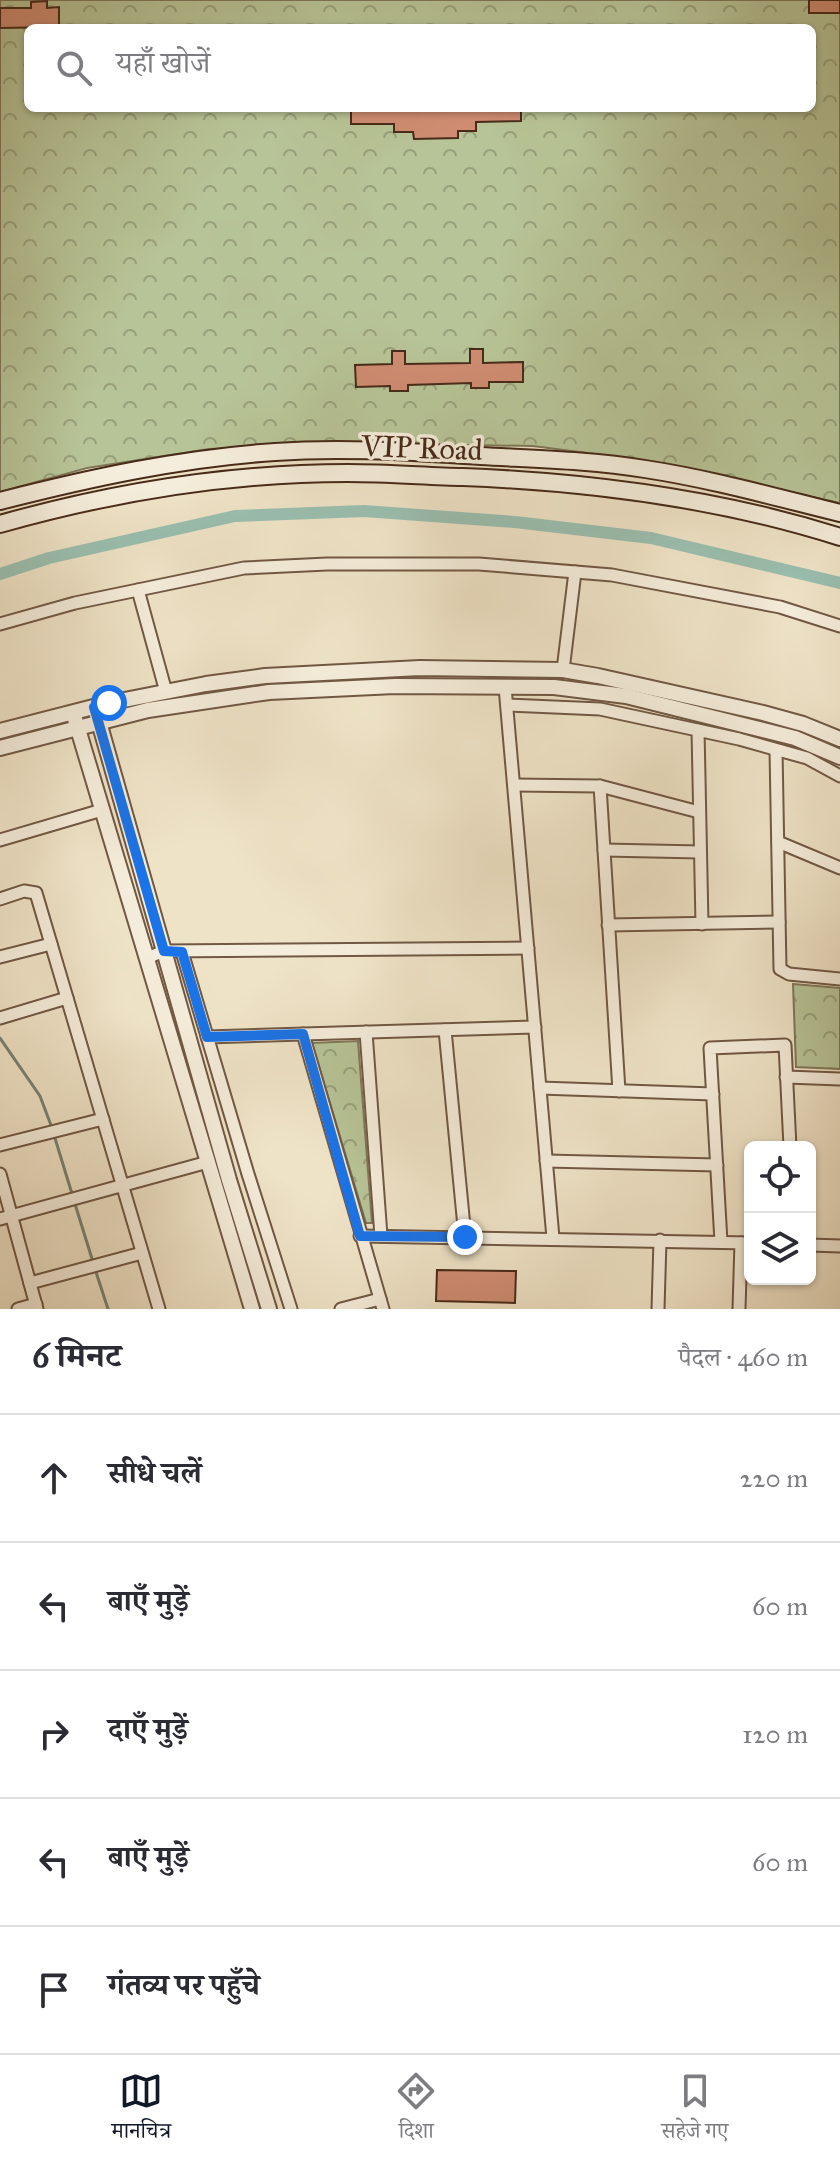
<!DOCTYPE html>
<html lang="hi">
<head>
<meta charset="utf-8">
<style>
  :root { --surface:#fff; --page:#f7f7f7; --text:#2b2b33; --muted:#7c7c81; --line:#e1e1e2; --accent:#111827 }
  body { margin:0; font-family:"IM FELL Great Primer","Noto Serif Devanagari",serif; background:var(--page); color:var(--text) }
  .controls { position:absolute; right:24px; bottom:24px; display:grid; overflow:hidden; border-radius:12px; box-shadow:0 2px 6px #0004 }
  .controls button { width:72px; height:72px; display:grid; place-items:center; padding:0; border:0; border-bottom:2px solid var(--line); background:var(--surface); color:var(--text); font:40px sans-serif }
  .stop { position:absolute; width:24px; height:24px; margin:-18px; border:6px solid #1a73e8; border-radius:50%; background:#fff }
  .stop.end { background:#1a73e8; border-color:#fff; box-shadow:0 2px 8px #0008 }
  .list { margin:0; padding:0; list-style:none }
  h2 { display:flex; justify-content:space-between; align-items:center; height:104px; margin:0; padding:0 32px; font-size:34px }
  h2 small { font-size:26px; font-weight:400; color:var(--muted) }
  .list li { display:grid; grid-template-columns:52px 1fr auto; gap:24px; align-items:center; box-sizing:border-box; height:128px; padding:0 32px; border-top:2px solid var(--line) }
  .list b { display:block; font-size:30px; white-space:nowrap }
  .list em { font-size:26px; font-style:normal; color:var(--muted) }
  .icon { flex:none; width:44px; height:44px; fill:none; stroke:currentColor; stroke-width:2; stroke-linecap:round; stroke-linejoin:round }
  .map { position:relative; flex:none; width:840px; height:1309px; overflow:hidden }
  .search { position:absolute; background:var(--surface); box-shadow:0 2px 6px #0004; left:24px; right:24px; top:24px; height:88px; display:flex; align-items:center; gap:20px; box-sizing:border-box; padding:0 28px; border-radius:12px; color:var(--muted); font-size:30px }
  .sheet { height:744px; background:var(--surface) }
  nav { display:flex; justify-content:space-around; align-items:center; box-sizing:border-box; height:112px; border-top:2px solid var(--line); background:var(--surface); font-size:22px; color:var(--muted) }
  nav a { display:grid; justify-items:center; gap:4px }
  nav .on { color:var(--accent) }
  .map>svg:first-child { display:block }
  .forest { fill:url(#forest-crowns); stroke:#7f7758; stroke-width:2; fill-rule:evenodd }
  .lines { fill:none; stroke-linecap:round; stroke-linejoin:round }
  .stream { stroke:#798373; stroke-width:3 }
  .canal { stroke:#9abfb0; stroke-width:12 }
  .building { fill:#cf8c72; stroke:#472a18; stroke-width:2 }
  .minor-casing { stroke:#715844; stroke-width:15 }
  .tertiary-casing { stroke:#715844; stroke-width:18 }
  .secondary-casing { stroke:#472a18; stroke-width:20 }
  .minor { stroke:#f5eddb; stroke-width:11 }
  .tertiary { stroke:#f5eddb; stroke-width:14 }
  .secondary { stroke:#f5eddb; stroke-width:16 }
  .route { stroke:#1a73e8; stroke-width:10 }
  .labels { text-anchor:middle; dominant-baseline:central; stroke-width:7; stroke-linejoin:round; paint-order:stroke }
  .street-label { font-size:30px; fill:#472a18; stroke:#f5eddb }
</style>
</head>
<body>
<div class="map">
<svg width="840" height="1309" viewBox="0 0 840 1309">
  <defs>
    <pattern id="forest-crowns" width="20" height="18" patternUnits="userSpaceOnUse" patternTransform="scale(2)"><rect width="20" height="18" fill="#b7c497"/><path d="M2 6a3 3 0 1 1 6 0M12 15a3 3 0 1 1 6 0" fill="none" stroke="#979f7a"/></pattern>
  </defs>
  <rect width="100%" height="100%" fill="#efe3c7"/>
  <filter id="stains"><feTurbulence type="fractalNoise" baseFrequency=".0025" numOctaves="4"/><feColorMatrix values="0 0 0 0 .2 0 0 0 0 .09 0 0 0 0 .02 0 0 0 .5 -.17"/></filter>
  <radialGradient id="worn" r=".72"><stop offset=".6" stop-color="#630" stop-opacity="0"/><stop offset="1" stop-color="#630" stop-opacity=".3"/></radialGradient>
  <g class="forest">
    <path d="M0,0H840V503L641,460L533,446L345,443L209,449L87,468L0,492ZM28,28H812V108H28Z"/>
    <polygon points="793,984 840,988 840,1069 796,1067"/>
    <polygon points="358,1041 372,1223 366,1223 312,1043"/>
  </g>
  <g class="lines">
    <g class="stream">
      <polyline points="0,1038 40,1096 52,1128"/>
      <polyline points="54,1135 73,1197"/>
      <polyline points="75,1204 93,1262"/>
      <polyline points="95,1269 108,1309"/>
    </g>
    <polyline class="canal" points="0,574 49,558 235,516 364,511 515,522 651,538 840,583"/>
  </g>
  <g class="building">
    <rect x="809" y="0" width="31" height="13"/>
    <polygon points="47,1 47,8 59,7 59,27 0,28 0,8 31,8 31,2"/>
    <polygon points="351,108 521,108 521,121 476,122 476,131 458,131 458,138 414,139 413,132 394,132 394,124 351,124"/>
    <polygon points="470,349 483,349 483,363 523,362 523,382 489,382 489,388 471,388 471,383 408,385 408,391 390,391 390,386 356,387 355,365 392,364 392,351 405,351 405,364 470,363"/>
    <polygon points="437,1270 516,1271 515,1303 436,1301"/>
  </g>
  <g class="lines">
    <g class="minor-casing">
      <g id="minor">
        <polyline points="138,590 166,692"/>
        <polyline points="0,624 75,603 244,568 327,564 479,564 612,575 780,607 840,626"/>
        <polyline points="563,670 575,572"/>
        <polyline points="505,687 553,1238"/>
        <polyline points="507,705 600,709 739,739 807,758 840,776"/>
        <polyline points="698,730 702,924"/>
        <polyline points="776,750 780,969 789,974 840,979"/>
        <polyline points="514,785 600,786 699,812"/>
        <polyline points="600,786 619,1091"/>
        <polyline points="0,840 102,810"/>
        <polyline points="778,842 840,868"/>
        <polyline points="604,850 700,852"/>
        <polyline points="0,899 24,891 36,893 159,1309"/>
        <polyline points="608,925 779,922"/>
        <polyline points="182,952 248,1174 291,1309"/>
        <polyline points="0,957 51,944"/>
        <polyline points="147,958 164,951 528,948"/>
        <polyline points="0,1018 67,998"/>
        <polyline points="445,1030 465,1237"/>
        <polyline points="366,1032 381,1236"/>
        <polyline points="303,1034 383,1309"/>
        <polyline points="207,1037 535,1027"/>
        <polyline points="786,1077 840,1079"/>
        <polyline points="540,1088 713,1094"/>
        <polyline points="0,1145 103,1119"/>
        <polyline points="546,1161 717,1165"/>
        <polyline points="0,1174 37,1309"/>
        <polyline points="0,1219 208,1162"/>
        <polyline points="360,1236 750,1243"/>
        <polyline points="721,1242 710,1048 785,1045 790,1147"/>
        <polyline points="810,1245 840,1246"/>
        <polyline points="30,1283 142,1253"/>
        <polyline points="18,1309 36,1304"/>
        <polyline points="341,1309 380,1299"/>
        <polyline points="658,1309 660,1240"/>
        <polyline points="739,1309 741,1243"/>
      </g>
    </g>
    <g class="tertiary-casing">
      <g id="tertiary">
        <polyline points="97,715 229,1180 269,1309"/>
        <polyline points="75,719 252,1309"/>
        <polyline points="0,731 109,703 206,684 265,676 420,668 563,670 598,676 763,713 803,724 840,739"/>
        <polyline points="0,748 148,710 269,692 395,686 554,687 626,696 795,738 840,757"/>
      </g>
    </g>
    <g class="secondary-casing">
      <g id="secondary">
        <path d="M0,501C90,478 182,458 275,452C343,447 413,452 481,456C535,459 591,460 645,469C711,479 775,497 840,513"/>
        <path d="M0,524C113,492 230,473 348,473C386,473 425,476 463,477C591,482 718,498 840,537"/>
      </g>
    </g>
    <use href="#minor" class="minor"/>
    <use href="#tertiary" class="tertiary"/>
    <use href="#secondary" class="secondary"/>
  </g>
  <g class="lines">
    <polyline class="route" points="109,703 94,707 164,951 182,952 207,1037 303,1034 360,1236 465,1237"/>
  </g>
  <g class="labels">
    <g class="street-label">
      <text transform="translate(422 448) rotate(2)">VIP Road</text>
    </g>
  </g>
  <rect width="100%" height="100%" filter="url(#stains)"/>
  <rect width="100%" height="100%" fill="url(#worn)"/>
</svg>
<div class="controls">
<button><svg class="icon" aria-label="locate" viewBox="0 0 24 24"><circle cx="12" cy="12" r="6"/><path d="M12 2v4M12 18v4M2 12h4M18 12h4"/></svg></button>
<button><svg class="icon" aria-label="layers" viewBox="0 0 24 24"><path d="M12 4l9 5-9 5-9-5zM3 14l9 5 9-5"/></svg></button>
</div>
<div class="stop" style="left:109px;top:703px"></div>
<div class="stop end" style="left:465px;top:1237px"></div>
<div class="search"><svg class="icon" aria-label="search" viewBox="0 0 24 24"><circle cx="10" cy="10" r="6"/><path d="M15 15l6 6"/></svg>यहाँ खोजें</div>
</div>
<section class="sheet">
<h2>6 मिनट<small>पैदल · 460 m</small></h2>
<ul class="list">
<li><svg class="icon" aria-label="ahead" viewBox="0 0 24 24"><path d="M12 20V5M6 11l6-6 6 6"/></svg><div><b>सीधे चलें</b></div><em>220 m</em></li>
<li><svg class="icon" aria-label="left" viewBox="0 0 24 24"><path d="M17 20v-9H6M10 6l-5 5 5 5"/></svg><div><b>बाएँ मुड़ें</b></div><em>60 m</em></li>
<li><svg class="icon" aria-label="right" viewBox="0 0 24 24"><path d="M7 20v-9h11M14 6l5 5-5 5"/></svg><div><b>दाएँ मुड़ें</b></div><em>120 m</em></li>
<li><svg class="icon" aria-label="left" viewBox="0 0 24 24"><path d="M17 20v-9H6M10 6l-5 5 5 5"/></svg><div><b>बाएँ मुड़ें</b></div><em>60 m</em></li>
<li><svg class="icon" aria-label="arrive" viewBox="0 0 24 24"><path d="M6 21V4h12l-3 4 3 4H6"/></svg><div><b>गंतव्य पर पहुँचे</b></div></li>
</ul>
</section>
<nav>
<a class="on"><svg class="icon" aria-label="map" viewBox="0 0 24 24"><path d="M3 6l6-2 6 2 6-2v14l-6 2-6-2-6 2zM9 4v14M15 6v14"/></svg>मानचित्र</a>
<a><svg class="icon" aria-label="directions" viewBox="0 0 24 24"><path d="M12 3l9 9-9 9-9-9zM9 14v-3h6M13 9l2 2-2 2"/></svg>दिशा</a>
<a><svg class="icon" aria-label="saved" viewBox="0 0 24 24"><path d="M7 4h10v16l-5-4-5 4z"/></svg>सहेजे गए</a>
</nav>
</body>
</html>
